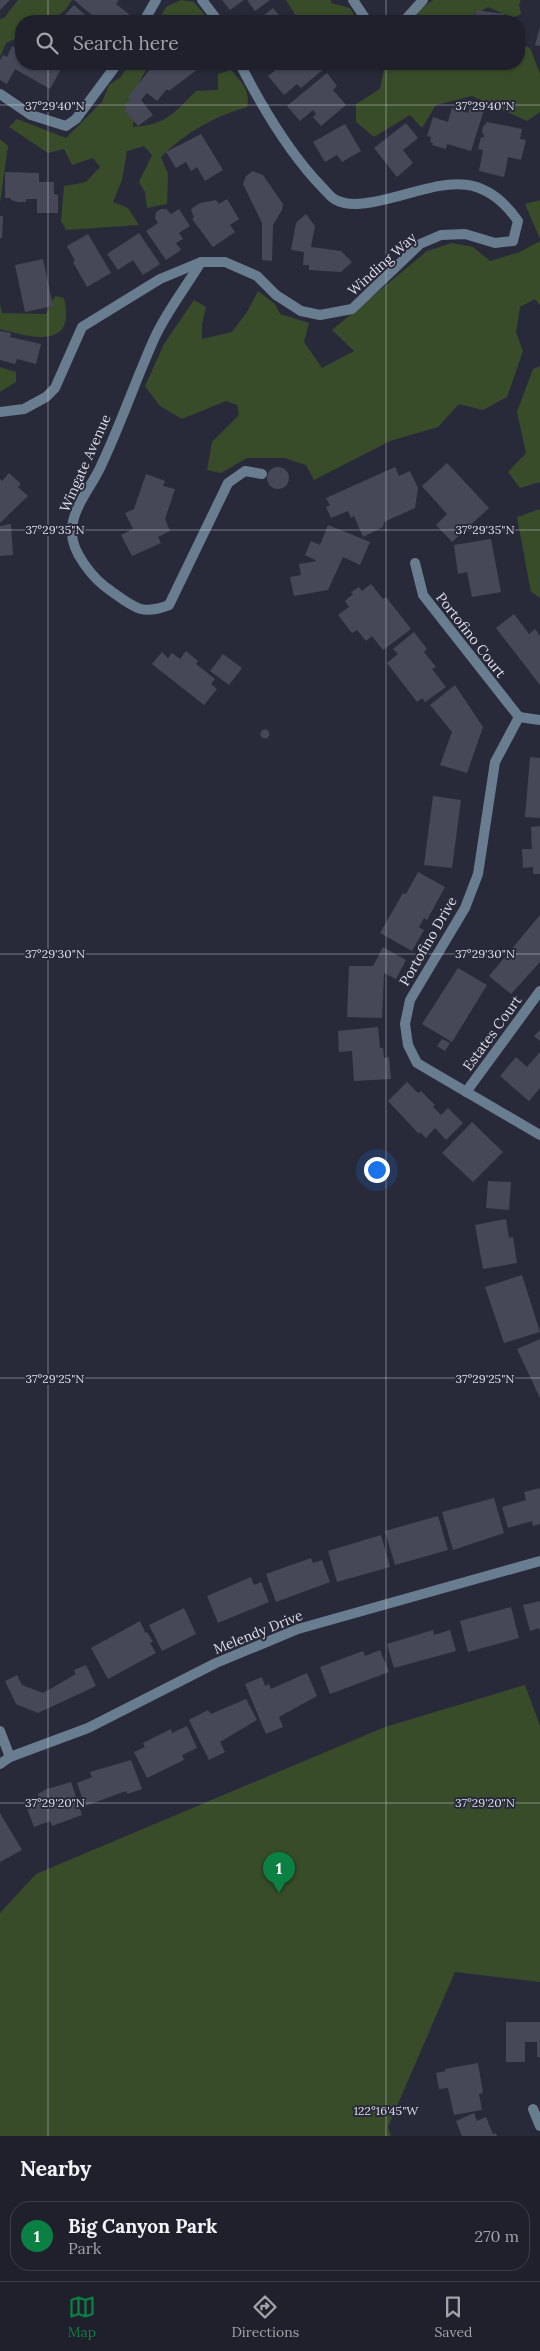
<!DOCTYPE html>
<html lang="en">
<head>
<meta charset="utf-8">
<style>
  :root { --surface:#1f202b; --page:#272833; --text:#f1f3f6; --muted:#a1a3a9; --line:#3c3e47; --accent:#0b8043 }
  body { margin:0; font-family:Lora,serif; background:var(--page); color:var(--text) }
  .you { position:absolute; left:376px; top:1169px; width:18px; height:18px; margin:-12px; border:4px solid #fff; border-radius:50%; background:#1a73e8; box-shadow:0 0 0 8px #1a73e833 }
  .badge { display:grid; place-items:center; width:32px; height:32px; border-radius:50%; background:var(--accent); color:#fff; font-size:16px; font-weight:700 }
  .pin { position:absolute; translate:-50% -41px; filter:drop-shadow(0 1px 2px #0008) }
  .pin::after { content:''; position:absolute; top:26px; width:18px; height:15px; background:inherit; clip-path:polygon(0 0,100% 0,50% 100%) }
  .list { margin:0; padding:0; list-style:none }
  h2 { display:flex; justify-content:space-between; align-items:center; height:65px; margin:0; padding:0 20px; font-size:21px }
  h2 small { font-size:16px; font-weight:400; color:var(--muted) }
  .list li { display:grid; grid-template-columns:32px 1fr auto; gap:15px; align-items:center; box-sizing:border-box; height:70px; margin:0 10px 10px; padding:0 10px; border:1px solid var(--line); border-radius:20px }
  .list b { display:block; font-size:19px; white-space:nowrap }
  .list p { margin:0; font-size:16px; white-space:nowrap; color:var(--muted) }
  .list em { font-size:16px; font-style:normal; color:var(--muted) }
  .icon { flex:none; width:28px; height:28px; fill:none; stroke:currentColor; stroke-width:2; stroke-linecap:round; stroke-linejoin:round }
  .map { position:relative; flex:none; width:540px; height:2136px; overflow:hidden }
  .search { position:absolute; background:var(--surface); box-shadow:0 1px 4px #0004; left:15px; right:15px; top:15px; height:55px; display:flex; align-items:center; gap:12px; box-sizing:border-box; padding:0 18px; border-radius:20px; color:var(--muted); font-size:19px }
  .sheet { height:145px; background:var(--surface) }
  nav { display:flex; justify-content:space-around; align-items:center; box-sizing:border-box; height:70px; border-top:1px solid var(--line); background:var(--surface); font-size:14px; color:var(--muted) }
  nav a { display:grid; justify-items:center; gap:2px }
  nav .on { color:var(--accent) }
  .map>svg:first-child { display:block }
  .green { fill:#384c2a }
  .building { fill:#464858 }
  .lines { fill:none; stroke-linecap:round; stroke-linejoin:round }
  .minor { stroke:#687d90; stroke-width:10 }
  .ticks { fill:none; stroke:#dedfe9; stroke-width:1; stroke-opacity:0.45 }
  .labels { text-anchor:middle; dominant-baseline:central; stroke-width:4; stroke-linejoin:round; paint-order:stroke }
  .street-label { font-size:14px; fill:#dedfe9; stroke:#292a39 }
  .ticks-label { font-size:12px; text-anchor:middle; fill:#dedfe9; stroke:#292a39; stroke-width:4; stroke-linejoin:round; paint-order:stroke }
</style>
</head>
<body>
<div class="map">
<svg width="540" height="2136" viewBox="0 0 540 2136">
  <rect width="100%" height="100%" fill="#292a39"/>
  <g class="green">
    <polygon points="18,0 72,0 66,9 52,21 21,21 21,36 6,43 0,57 0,19 4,18"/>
    <polygon points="181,0 194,2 210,21 158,21 166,7"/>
    <polygon points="286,0 331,0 331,3 350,8 358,21 299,21"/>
    <polygon points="433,0 521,0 519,5 521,14 512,18 488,7 472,16 415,21 414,20 421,9"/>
    <polygon points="519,44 530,48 540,74 540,112 527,121 472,96 436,105 422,128 410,115 374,137 356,122 356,104 380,89 385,64 519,64"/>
    <path d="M128,64H151C132,87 136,99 133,127C166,125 174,113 196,91L218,90V74L231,70C241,82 251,90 247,107C214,116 185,133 161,157L168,174L167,204L147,208L145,192L139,182L152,155L144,146L127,151L122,180L113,202L128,208L139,225L66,230L61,221L64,186L86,182L100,167L93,158L72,165L64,149L48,153L9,127L17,119L66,138L102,102L109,85L121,77Z"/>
    <polygon points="0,139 8,146 0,203"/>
    <polygon points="540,200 540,239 525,204"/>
    <polygon points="540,241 540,305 535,299 520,307 516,332 523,351 507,397 483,410 459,404 438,427 390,441 314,480 306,465 284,458 247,458 221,473 207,470 212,442 239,415 237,405 226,401 182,419 160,406 145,386 164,344 194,300 206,307 202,324 202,339 232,332 247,312 258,291 275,304 280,314 309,323 304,342 322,368 354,351 332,330 427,251 452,243 473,247 490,261 520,252"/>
    <path d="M55,296L64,298C76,350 33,338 0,329V304L2,313L46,314Z"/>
    <polygon points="540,366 540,482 520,488 508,472 526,453 517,412 533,369"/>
    <polygon points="0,367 16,372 16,382 0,392"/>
    <polygon points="540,509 540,598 531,592 517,517"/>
    <polygon points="525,1685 540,1726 540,1982 455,1972 388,2127 391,2136 0,2136 0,1913 36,1874 385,1727"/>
  </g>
  <g class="building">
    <polygon points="0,0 10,0 0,10"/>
    <polygon points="74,0 119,0 116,4 130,15 125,21 99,21"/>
    <polygon points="222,0 244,0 230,10"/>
    <polygon points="247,0 270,0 255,11"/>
    <polygon points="74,5 92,21 59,21"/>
    <polygon points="273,8 284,21 257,21"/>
    <polygon points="476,10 504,14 503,21 475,21"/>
    <polygon points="454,15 469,17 469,21 453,21"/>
    <polygon points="540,27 540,46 535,45"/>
    <polygon points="12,46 21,51 21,64 51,64 61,69 50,89 15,69 7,84 0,80 0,60 3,55 7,57"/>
    <polygon points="150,64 195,64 198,69 169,91 167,89 157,101 147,93 141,100 153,115 138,126 124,110 127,108 124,105 131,100 128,97 151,68"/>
    <polygon points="283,64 321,64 325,68 301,88 297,84 284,95 268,76"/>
    <polygon points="327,73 337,86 333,90 346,105 321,126 313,117 316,114 313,110 300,121 287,106"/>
    <polygon points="470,106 484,110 471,151 447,144 446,149 432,145 433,143 430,142 431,137 427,136 433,117 448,122 452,108 468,113"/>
    <polygon points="487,122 522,129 520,139 526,140 521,160 508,157 504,177 479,171 483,150 478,149 481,137 484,138 484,135 482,132 483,127"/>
    <polygon points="406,123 418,138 403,150 413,163 397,177 374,148"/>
    <polygon points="345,124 361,151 342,162 337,155 325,162 313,142"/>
    <polygon points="201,134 223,170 205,181 197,167 191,171 186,162 176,168 166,152"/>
    <polygon points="253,171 263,175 283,204 282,210 273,225 272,261 262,260 262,223 243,184 246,176"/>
    <polygon points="5,172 39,173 39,182 54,182 54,194 58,195 58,213 37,213 37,199 26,199 26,202 18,202 11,200 11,198 5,198"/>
    <polygon points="227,199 239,219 230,225 235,232 213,247 192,219 194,218 191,209 200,203 216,200 219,204"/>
    <polygon points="161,209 166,209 171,214 179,209 190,226 179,233 183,239 176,243 181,250 166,260 146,231 158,223 155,218 156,212"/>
    <polygon points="306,214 315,226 311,247 341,251 352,262 341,272 309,270 309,265 303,265 304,252 291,250 296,223"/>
    <polygon points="0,216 3,216 2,238 0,238"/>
    <polygon points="139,233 160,264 143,275 133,260 118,270 107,254"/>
    <polygon points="88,234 111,273 87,287 73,262 75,261 67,246"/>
    <polygon points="43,259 53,306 25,312 15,265"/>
    <polygon points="0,331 11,333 10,337 41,344 36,364 17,359 15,364 0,360"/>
    <polygon points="447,463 489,508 452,542 436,525 447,514 422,486"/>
    <polygon points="395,467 399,476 410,471 418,488 415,508 384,522 383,527 363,537 354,516 351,518 348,511 331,518 326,507 330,505 326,498"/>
    <circle cx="278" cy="478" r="11"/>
    <polygon points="9,473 21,484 18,487 28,496 0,523 0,479 2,481"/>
    <polygon points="146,474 165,481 163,486 175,489 165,519 170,531 158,537 161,543 132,556 121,535 133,529 125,513 134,509"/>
    <polygon points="11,524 13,555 0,556 0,526"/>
    <polygon points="328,525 370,542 360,565 343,557 328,590 294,596 290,577 301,575 299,564 317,561 305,555 311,541 320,545"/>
    <polygon points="491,539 501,592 472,597 467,572 458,574 454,545"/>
    <polygon points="371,584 383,599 386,597 411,629 383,650 372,636 366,641 357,630 352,633 338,615 349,607 345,601 353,594 351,592 359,587 362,591"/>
    <polygon points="514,614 529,634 535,629 540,636 540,685 496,628"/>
    <polygon points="414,632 427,649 424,652 436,667 432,669 446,687 425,702 422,698 417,702 387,663 398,654 393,649"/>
    <polygon points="186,651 198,661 196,664 215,679 211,684 217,689 204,705 152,664 162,652 168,658 172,653 180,659"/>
    <polygon points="223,654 242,668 229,685 210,671"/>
    <polygon points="455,685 483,727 467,773 440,765 452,732 430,705"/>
    <circle cx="265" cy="734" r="4.5"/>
    <polygon points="530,757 540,758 540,818 525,817"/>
    <polygon points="433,796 461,800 452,868 424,865"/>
    <polygon points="540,826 540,874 533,874 533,867 523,868 522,849 532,849 531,827"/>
    <polygon points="418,872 445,887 427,920 424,918 419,927 424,930 412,951 380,933 403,893 406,894"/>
    <polygon points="540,915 540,962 511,994 489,976"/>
    <polygon points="383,947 406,960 396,979 384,973 382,1018 347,1017 349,966 373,966"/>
    <polygon points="458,968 487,985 452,1042 422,1024"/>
    <polygon points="378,1027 380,1048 383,1048 384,1058 389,1057 391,1079 354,1081 352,1051 339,1052 338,1031"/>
    <polygon points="540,1030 540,1041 534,1036"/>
    <polygon points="442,1039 450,1043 445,1051 437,1046"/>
    <polygon points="540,1052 540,1088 529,1101 500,1076 516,1057 527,1067"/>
    <polygon points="407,1082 418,1093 421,1091 435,1105 433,1107 441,1115 448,1108 463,1123 446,1140 435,1128 426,1138 420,1132 419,1134 388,1101"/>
    <polygon points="472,1122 503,1152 473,1182 442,1153"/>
    <polygon points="488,1181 511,1182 509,1210 486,1208"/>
    <polygon points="506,1219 509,1238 513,1237 517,1263 483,1269 475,1225"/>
    <polygon points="522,1275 540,1332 504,1343 485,1287"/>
    <polygon points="540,1339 540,1398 517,1349"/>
    <polygon points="540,1488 540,1524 533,1526 532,1521 508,1528 502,1507 526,1500 524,1492"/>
    <polygon points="494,1498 504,1533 453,1550 442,1512"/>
    <polygon points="438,1516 448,1550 395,1565 385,1531"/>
    <polygon points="381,1535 390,1567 337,1582 328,1551"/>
    <polygon points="311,1558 313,1563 322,1560 330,1582 276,1602 266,1574"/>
    <polygon points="251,1577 254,1585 261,1582 269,1602 218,1623 207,1596"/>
    <polygon points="540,1601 540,1632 539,1628 530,1631 523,1605"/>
    <polygon points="511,1607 519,1638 468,1652 460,1621"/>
    <polygon points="184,1608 196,1634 162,1651 149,1625"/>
    <polygon points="140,1621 144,1630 145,1633 147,1632 153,1642 150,1643 156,1653 108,1679 91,1648"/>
    <polygon points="433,1630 434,1635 450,1630 456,1651 394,1668 387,1644"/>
    <polygon points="380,1650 389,1672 330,1694 320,1667 363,1651 365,1656"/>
    <polygon points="86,1665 96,1686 38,1713 16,1704 5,1681 17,1675 22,1685 43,1693 76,1674 74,1670"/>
    <polygon points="307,1673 317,1696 279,1717 283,1727 266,1734 245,1684 262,1677 265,1686 269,1684 271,1689"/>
    <polygon points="246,1699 257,1720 220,1742 225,1752 209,1760 189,1720 208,1710 211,1714"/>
    <polygon points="187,1726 197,1748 182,1755 184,1760 147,1778 134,1752 145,1747 143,1743 171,1729 172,1733"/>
    <polygon points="131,1760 142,1789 127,1794 126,1791 85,1806 77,1783 92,1777 90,1772"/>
    <polygon points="71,1782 82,1815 52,1826 50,1821 34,1827 25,1803 39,1798 38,1794 47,1789"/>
    <polygon points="0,1813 22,1850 0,1862"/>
    <polygon points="506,2022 540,2022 540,2057 537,2057 537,2042 525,2042 525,2062 506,2062"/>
    <polygon points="478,2063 483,2093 479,2094 482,2110 454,2115 448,2088 439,2089 436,2073 446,2071 445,2069"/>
    <polygon points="474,2113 477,2121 486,2117 493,2134 496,2133 497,2136 462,2136 456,2121"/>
  </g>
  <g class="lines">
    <g class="minor">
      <polyline points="202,0 218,21"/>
      <polyline points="353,0 367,21"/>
      <polyline points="144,21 156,0"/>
      <polyline points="404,21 423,0"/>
      <polyline points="0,94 31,115 66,126 76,119 117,64"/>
      <path d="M201,262C186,287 167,311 155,337C135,381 120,427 99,470C90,488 73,508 72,529C70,551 93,579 111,591C133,607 142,616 169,605L228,483L245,471L262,474"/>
      <path d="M0,412L24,409L46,397L55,388L82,327L160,279L201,262H225L257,276L276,295L301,311L320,315L352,309L420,244L441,235L465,234L495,243L513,241L518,221C475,159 430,192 373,202C361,204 348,206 336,200C331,198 326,191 322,187C288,152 262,107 240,64"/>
      <polyline points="415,563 423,595 519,717"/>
      <polyline points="540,720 519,717 495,762 478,874 465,908 410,1000 405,1024 408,1045 417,1063 540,1135"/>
      <polyline points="466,1092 540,991"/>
      <polyline points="0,1731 10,1757"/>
      <polyline points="0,1764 10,1757 88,1728 216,1663 298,1629 540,1561"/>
      <polyline points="533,2109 540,2126"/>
    </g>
  </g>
  <path class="ticks" d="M48,0V21M386,0V21M48,64V2136M386,64V2136M0,105H540M0,530H540M0,954H540M0,1378H540M0,1803H540"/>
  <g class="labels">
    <g class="street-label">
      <text transform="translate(382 264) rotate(-42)">Winding Way</text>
      <text transform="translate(85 463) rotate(-66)">Wingate Avenue</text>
      <text transform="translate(471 635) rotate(52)">Portofino Court</text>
      <text transform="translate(428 941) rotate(-60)">Portofino Drive</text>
      <text transform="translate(492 1033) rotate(-54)">Estates Court</text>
      <text transform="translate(258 1632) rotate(-22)">Melendy Drive</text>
    </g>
  </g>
  <g class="ticks-label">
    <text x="55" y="110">37°29'40"N</text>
    <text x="485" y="110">37°29'40"N</text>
    <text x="55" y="534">37°29'35"N</text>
    <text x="485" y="534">37°29'35"N</text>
    <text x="55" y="958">37°29'30"N</text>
    <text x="485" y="958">37°29'30"N</text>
    <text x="55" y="1383">37°29'25"N</text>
    <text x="485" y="1383">37°29'25"N</text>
    <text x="55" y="1807">37°29'20"N</text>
    <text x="485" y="1807">37°29'20"N</text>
    <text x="386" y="2115">122°16'45"W</text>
  </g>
</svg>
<div class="you"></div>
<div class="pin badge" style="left:279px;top:1893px">1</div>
<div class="search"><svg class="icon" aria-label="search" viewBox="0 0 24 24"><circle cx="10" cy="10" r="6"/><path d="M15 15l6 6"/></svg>Search here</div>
</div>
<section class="sheet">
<h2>Nearby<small></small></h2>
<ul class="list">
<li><span class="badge">1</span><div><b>Big Canyon Park</b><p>Park</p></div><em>270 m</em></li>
</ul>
</section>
<nav>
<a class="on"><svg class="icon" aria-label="map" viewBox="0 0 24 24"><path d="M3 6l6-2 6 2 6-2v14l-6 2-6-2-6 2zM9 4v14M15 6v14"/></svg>Map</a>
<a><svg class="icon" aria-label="directions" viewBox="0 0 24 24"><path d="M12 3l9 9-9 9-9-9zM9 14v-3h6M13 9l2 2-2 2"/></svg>Directions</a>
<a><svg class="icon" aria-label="saved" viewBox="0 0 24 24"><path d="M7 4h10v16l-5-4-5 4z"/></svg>Saved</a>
</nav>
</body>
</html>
